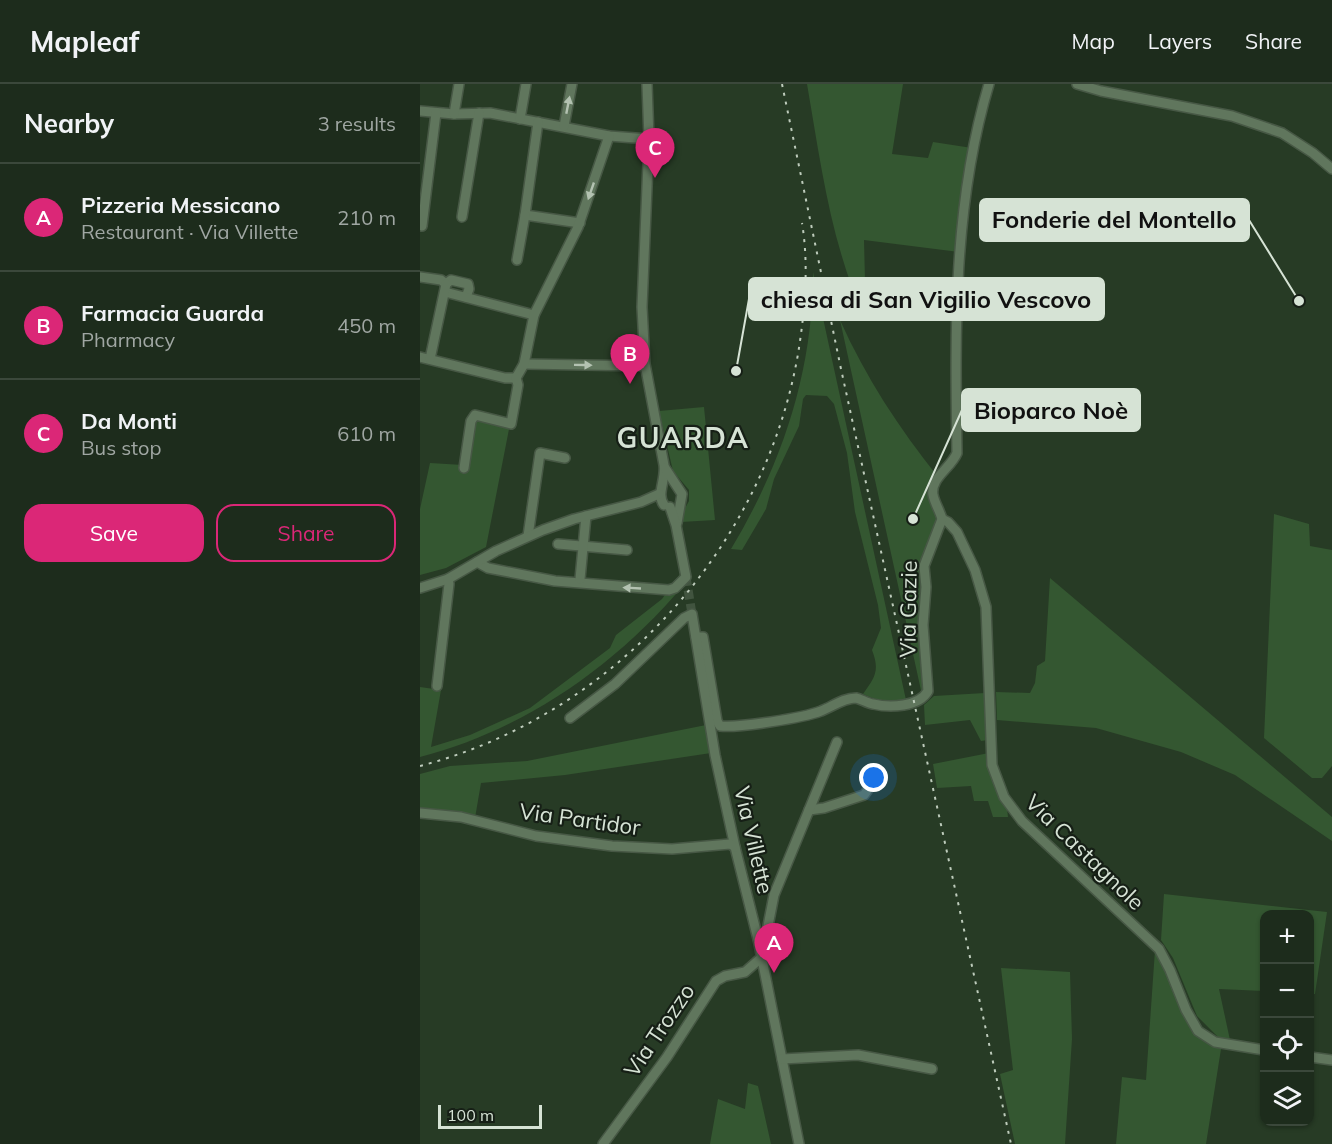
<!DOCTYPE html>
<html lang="en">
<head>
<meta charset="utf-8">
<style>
  :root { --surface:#1d2c1c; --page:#253425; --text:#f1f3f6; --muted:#a0a7a3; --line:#3b483b; --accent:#db2777 }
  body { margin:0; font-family:Mulish,sans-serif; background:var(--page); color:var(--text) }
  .controls { position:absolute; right:18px; bottom:18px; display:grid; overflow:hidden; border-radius:12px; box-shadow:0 2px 4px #0004 }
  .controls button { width:54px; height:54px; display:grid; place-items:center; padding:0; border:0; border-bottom:2px solid var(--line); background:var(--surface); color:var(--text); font:30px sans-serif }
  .scale { position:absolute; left:18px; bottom:15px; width:104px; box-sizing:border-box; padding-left:6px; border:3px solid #d6e3d5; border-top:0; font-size:16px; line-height:21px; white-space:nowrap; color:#d6e3d5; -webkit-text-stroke:4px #161f16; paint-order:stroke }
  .you { position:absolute; left:454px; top:694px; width:21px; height:21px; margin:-15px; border:4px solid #fff; border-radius:50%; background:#1a73e8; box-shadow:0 0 0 9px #1a73e833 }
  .badge { display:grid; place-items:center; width:39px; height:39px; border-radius:50%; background:var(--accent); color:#fff; font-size:20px; font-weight:700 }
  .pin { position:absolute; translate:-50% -50px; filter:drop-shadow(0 2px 3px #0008) }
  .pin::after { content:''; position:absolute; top:32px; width:21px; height:18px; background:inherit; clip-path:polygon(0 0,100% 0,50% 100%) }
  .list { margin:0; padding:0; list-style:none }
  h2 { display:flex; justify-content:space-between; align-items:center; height:78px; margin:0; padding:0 24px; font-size:26px }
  h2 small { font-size:20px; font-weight:400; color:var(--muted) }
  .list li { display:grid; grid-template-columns:39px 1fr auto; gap:18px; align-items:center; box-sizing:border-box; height:108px; padding:0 24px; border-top:2px solid var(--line) }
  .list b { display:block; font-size:22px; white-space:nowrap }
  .list p { margin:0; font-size:20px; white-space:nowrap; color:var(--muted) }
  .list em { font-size:20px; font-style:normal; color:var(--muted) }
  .actions { display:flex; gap:12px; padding:18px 24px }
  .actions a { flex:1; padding:14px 0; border:2px solid var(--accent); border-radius:18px; text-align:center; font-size:21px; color:var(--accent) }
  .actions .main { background:var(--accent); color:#fff }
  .icon { flex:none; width:33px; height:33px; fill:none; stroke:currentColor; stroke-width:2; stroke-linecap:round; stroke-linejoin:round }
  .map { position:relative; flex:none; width:912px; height:1060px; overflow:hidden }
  header { display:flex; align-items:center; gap:36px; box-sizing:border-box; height:84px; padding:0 30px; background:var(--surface); border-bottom:2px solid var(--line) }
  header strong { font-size:28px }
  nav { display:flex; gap:33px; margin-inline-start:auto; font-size:21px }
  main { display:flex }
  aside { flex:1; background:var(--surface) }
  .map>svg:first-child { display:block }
  .green { fill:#345731 }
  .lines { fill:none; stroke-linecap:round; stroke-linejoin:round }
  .minor-tunnel { stroke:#41543f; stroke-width:9; stroke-dasharray:9 4.5; stroke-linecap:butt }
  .minor-casing { stroke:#475845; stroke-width:12 }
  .minor { stroke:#60765d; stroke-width:9 }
  .rail { stroke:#beccbc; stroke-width:2; stroke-dasharray:3 6; stroke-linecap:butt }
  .oneway { fill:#b3c2b1 }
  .labels { text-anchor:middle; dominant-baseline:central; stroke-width:4.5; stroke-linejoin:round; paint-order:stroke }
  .street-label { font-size:22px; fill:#d6e3d5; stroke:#161f16 }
  .district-label { font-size:28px; font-weight:bold; letter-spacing:1.5px; fill:#d6e3d5; stroke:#161f16 }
  .leader { fill:none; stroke:#d6e3d5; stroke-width:2 }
  .callout-dot { fill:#d6e3d5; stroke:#161f16; stroke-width:2 }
  .callout { fill:#d6e3d5; stroke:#d6e3d5; stroke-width:2 }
  .callout-label { font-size:24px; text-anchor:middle; font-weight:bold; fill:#111 }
</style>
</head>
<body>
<header>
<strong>Mapleaf</strong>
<nav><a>Map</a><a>Layers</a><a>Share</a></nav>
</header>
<main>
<aside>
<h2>Nearby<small>3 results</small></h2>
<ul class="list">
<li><span class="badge">A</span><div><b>Pizzeria Messicano</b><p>Restaurant · Via Villette</p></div><em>210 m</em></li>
<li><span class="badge">B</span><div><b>Farmacia Guarda</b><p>Pharmacy</p></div><em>450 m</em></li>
<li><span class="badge">C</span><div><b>Da Monti</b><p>Bus stop</p></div><em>610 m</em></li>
</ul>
<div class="actions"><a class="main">Save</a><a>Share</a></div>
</aside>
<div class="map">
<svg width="912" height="1060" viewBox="0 0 912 1060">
  <rect width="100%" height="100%" fill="#273b25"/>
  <g class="green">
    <path d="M387,0H483L472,70L508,74L513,58L552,64L539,168L444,156L446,237C411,161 401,81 387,0Z"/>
    <path d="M393,188L486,616C470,619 458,617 443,610C455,593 460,587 452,566L461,544L458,521L435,428L427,369L414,320L407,312L386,311L383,315L379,342L354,395L346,425L322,466L311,465C362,380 393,288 393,188Z"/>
    <path d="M420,236C446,294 479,344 518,393L513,398L520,433L505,475V604L502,611Z"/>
    <polygon points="284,323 295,436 261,438 263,428 269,417 269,406 253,387 239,327"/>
    <polygon points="53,326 90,340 66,463 26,484 0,491 0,425 10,379 43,381"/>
    <polygon points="854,430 889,440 890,462 912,466 912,682 902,694 892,694 844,654"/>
    <path d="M260,490L263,502C194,583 104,646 0,673V603L21,606L11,663L50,651L110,624L190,564L196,551L242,515Z"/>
    <polygon points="630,494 912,733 912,757 815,691 761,668 676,644 577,636 576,608 610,609 615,599 617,582 625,577"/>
    <polygon points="565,609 568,656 561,657 550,636 505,641 504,621 514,612"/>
    <polygon points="286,641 291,669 145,691 61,699 55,734 0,725 0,690 30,682 107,677"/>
    <polygon points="569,669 587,724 588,733 573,733 568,717 554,717 551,702 517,704 513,680"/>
    <polygon points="744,810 907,828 895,910 890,910 890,830 844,830 844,907 799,905 810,956 798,953 777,932 753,874 741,856"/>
    <polygon points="735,866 747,888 792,962 801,965 786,1060 696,1060 702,993 726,996"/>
    <polygon points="581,884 650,888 652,955 645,1060 595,1060 580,990 593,986"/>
    <polygon points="328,999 338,1002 351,1060 290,1060 298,1015 325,1025"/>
  </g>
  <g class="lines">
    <polyline class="minor-tunnel" points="266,493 272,530"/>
    <g class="minor-casing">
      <g id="minor">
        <path d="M227,0L229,55L222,223L225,280L244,381C246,397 236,410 244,421"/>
        <polyline points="657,0 681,7 812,32 862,49 893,69 912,85"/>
        <polyline points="0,27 34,30 70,29 189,52 229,55"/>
        <polyline points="34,30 39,0"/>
        <polyline points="100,35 106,0"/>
        <polyline points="118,38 105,131 160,139"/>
        <polyline points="144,42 152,0"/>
        <polyline points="42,133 59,29"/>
        <polyline points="2,142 16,29"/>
        <polyline points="97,176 105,131"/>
        <polyline points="0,193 21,196 26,200"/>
        <polyline points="26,200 31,196 48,200 49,205 46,213"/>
        <polyline points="25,208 114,231"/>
        <polyline points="0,273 85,294 96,294"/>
        <polyline points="10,275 26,200"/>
        <polyline points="104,280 225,282"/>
        <polyline points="44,384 51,337 55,331 91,340 98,301 96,294 104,280 114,231 158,143 189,52"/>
        <polyline points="245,384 262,410 257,439"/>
        <polyline points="522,435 528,438 537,448 555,486 566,523 572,681 584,713 602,737 739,865 750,886 766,926 778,947 795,958 844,966"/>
        <polyline points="108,452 120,369 145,374"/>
        <polyline points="138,460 207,466"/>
        <polyline points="57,478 68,484 135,497 249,506 255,504 266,493 256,441 250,423"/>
        <polyline points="160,495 166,432"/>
        <polyline points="0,504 28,495 76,467 123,446 154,435 221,418 239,410"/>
        <path d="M276,553H283L297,637L300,642C319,644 383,634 401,627C412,623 423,614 436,614C441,615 447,619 453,620C470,624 499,623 508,607L503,541L506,503L504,482L522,435C520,427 515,420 513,411C510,394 531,384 537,369C535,246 533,120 569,0"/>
        <polyline points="17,602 29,500 28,495"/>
        <polyline points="150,634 195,600 264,534 272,530 295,671 315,763 338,855 379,1060"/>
        <polyline points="389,726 404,724 444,711 447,707"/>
        <polyline points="0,729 41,733 116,752 192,762 252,765 310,760 315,763"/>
        <polyline points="338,855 347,847 354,811 417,658"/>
        <polyline points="890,973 912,976"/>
        <polyline points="362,975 438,971 512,985"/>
        <polyline points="183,1060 247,973 296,897 305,892 325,888 342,873"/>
      </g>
    </g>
    <use href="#minor" class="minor"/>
    <g class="rail">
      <polyline points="362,0 421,285 591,1060"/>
      <path d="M0,682C192,632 344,465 378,270C385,227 389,181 382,139"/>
    </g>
  </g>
  <defs><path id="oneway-solid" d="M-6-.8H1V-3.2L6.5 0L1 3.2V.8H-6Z" transform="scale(1.5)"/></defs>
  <g class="oneway">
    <use href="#oneway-solid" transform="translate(148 21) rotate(-79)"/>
    <use href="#oneway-solid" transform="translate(171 107) rotate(109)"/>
    <use href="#oneway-solid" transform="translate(163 281) rotate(1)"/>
    <use href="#oneway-solid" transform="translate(212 504) rotate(-177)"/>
  </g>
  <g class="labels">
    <g class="street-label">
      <text transform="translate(488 525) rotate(-89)">Via Gazie</text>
      <text transform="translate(160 735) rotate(8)">Via Partidor</text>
      <text transform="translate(334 756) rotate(77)">Via Villette</text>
      <text transform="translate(665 768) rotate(44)">Via Castagnole</text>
      <text transform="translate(239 946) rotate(-56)">Via Trozzo</text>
    </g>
    <g class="district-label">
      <text x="263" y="353">GUARDA</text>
    </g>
  </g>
  <path class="leader" d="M879 217L829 136M316 287L329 215M493 435L542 326"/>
  <g class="callout-dot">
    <circle cx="879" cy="217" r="6"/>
    <circle cx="316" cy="287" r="6"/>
    <circle cx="493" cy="435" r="6"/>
  </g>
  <g class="callout">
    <rect x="560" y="115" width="269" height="42" rx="6"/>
    <rect x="329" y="194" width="355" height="42" rx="6"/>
    <rect x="542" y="305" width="178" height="42" rx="6"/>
  </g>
  <g class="callout-label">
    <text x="694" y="144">Fonderie del Montello</text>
    <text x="506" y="224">chiesa di San Vigilio Vescovo</text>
    <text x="631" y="335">Bioparco Noè</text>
  </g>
</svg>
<div class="controls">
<button>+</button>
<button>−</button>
<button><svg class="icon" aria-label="locate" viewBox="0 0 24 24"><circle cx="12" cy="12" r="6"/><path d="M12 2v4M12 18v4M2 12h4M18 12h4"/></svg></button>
<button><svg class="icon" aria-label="layers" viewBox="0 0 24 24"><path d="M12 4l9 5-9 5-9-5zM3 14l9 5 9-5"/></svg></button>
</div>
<div class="scale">100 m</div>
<div class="you"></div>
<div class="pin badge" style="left:354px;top:889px">A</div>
<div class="pin badge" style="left:210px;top:300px">B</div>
<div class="pin badge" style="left:235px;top:94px">C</div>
</div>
</main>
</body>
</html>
